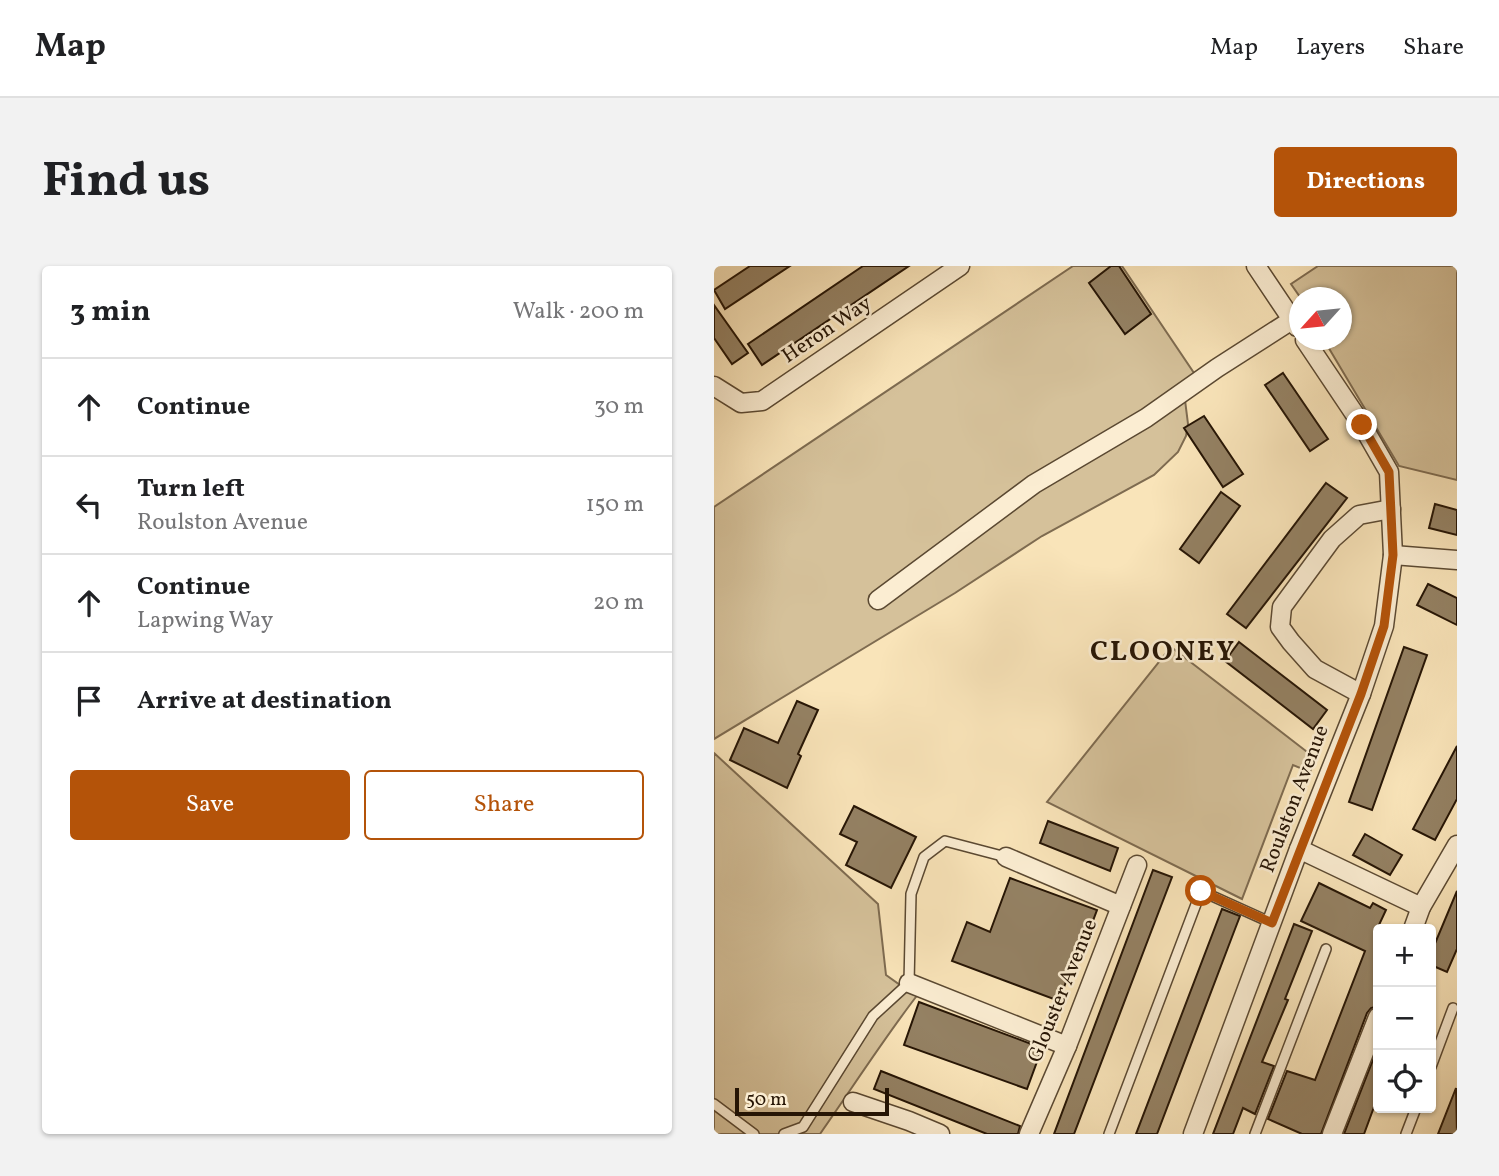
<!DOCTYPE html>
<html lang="en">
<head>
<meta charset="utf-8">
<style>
  :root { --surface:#fff; --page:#f2f2f2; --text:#202124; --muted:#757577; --line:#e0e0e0; --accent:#b45309 }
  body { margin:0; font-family:Vollkorn,serif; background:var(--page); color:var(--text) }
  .controls { position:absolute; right:21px; bottom:21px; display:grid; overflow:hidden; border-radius:7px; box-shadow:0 2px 5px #0004 }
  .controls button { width:63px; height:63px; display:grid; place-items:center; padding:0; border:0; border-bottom:2px solid var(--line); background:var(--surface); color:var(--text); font:35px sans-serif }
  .compass { position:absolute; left:575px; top:21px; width:63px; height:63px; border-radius:50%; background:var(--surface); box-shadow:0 2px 5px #0004; rotate:243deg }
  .scale { position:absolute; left:21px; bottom:18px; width:154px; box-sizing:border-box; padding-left:7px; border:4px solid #261505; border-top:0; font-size:19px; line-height:24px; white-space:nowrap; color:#261505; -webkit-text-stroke:5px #fbedd2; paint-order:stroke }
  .stop { position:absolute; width:21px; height:21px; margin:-16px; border:5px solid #b45309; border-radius:50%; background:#fff }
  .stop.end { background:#b45309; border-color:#fff; box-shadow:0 2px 7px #0008 }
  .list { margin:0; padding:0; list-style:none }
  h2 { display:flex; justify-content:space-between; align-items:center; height:91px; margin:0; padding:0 28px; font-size:30px }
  h2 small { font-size:23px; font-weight:400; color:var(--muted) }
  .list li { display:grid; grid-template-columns:46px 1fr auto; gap:21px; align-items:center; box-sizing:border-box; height:98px; padding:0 28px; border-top:2px solid var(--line) }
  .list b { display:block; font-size:26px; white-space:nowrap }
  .list p { margin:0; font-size:23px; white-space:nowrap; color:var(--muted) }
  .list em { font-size:23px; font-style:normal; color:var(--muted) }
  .actions { display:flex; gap:14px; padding:21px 28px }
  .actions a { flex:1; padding:16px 0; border:2px solid var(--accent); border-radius:7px; text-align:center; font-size:24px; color:var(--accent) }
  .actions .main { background:var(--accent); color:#fff }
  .icon { flex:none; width:38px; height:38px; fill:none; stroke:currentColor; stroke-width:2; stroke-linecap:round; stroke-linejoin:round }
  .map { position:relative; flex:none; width:743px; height:868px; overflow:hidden; border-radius:7px }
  header { display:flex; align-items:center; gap:42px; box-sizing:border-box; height:98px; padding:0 35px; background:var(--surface); border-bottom:2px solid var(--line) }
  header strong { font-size:33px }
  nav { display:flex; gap:38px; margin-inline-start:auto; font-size:24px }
  .intro { display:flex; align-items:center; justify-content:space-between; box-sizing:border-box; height:168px; padding:0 42px }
  h1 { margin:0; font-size:49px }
  .button { padding:18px 32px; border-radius:7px; background:var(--accent); color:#fff; font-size:24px; font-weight:700 }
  main { display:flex; gap:42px; padding:0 42px }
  aside { flex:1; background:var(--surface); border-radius:7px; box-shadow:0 2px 5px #0004 }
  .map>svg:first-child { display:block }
  .green { fill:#d5c19a; stroke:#7e6b50; stroke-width:2 }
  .building { fill:#948163; stroke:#261505; stroke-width:2 }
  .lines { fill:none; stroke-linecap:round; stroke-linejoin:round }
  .service-casing { stroke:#5b4932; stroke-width:12 }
  .minor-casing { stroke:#5b4932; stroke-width:21 }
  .service { stroke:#fbedd2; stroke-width:9 }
  .minor { stroke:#fbedd2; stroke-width:18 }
  .route { stroke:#b45309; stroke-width:9 }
  .labels { text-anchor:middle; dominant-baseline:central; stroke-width:5; stroke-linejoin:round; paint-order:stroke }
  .street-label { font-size:21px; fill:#261505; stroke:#fbedd2 }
  .district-label { font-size:28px; font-weight:bold; letter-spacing:2px; fill:#261505; stroke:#fbedd2 }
</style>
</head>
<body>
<header>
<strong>Map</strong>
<nav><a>Map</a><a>Layers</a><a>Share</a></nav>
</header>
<div class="intro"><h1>Find us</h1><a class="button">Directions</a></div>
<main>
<aside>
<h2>3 min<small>Walk · 200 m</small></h2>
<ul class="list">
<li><svg class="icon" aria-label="ahead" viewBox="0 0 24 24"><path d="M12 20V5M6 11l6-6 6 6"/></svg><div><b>Continue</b></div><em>30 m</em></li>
<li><svg class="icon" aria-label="left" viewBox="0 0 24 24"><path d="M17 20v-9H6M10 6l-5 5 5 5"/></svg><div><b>Turn left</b><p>Roulston Avenue</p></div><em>150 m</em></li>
<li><svg class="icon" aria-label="ahead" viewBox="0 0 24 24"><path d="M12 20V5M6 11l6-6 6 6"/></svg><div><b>Continue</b><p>Lapwing Way</p></div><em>20 m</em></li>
<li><svg class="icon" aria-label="arrive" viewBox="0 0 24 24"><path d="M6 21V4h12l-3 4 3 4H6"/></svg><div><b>Arrive at destination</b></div></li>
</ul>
<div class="actions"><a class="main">Save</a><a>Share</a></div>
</aside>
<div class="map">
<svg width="743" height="868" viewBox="0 0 743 868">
  <rect width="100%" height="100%" fill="#f9e4b9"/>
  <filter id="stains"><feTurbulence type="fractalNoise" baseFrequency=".00286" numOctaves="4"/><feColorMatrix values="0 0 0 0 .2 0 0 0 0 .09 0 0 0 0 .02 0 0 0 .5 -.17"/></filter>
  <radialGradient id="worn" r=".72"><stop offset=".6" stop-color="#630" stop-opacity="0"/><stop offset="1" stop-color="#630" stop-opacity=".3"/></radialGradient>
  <g class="green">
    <polygon points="359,0 408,0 482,110 470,126 474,158 472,170 464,186 440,209 328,270 241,327 0,473 0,241"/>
    <polygon points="604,0 743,0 743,214 685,200 610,74 628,74 628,32 586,31 577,18"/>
    <polygon points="457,381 601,492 596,506 579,499 528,633 333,536"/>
    <path d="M0,487L164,638L172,709L189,721L205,727C170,772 139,821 106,868H0Z"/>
  </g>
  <g class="building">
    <polygon points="36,0 76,0 11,43 0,24"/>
    <polygon points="149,0 195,0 48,99 34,78"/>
    <polygon points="397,0 405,0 437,48 411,68 375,17"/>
    <polygon points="0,39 34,87 18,98 0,72"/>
    <polygon points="569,107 614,173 596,185 551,119"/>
    <polygon points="490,150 529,208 509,221 470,162"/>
    <polygon points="612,217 633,232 532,362 513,348"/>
    <polygon points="507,226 526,240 485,297 466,283"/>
    <polygon points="721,238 743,244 743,269 715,262"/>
    <polygon points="714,318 743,332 743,359 703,339"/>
    <polygon points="525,376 613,444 599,463 511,395"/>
    <polygon points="690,381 713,389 658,544 635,536"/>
    <polygon points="83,435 104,444 84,488 87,490 73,522 16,494 30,462 64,477"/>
    <polygon points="743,480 743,533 721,574 699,563"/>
    <polygon points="140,540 202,571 177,622 132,599 143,576 126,568"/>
    <polygon points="334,555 404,582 396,605 326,577"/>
    <polygon points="651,568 688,589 676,609 639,589"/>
    <polygon points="439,604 458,611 432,679 360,868 340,868"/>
    <polygon points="296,612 383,644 369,681 365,680 345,735 238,695 253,656 276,666"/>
    <polygon points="605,617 656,642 659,637 672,644 664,661 664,740 657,742 653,747 607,868 588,868 554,853 573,805 601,814 651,685 587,655"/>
    <polygon points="743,625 743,683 733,706 717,699 717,687"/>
    <polygon points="508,643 526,650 521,663 443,868 422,868"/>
    <polygon points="580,658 598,665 571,733 574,734 548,796 560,800 541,848 529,842 519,868 499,868"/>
    <polygon points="205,736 328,782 313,823 190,779"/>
    <polygon points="664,781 664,830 650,868 630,868"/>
    <polygon points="167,805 306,860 304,868 273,868 160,823"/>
    <polygon points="742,822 743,868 724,868"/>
  </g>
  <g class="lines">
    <g class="service-casing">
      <g id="service">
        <polyline points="717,801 739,742"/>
        <polyline points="0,838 40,868"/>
        <polyline points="70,868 89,861 159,750 195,717 197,628 210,591 231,575 292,591"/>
        <polyline points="395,868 487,625 558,657"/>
        <polyline points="541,868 612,683"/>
        <polyline points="692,868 702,842"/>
      </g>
    </g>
    <g class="minor-casing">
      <g id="minor">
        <polyline points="542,0 583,61"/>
        <polyline points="0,120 27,137 48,135 246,0"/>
        <polyline points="679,289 743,294"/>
        <polyline points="164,334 320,218 432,152 503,102 578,54"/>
        <polyline points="647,428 601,403 577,376 566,361 568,341 618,273 645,249 677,243"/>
        <polyline points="585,583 707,641"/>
        <polyline points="292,591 407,640"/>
        <polyline points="699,663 707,641 743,579"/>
        <polyline points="195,717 353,780"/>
        <polyline points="139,836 195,855 226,868"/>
        <polyline points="315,868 353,780 423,599"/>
        <polyline points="479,868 585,583 647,428 670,360 679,289 675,206 648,159 591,74"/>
        <polyline points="618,868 664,751"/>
      </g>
    </g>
    <use href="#service" class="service"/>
    <use href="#minor" class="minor"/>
  </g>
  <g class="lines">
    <polyline class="route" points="487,625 558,657 647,428 670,360 679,289 675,206 648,159"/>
  </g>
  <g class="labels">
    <g class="street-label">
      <text transform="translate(113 64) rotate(-34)">Heron Way</text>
      <text transform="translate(581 533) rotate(-69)">Roulston Avenue</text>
      <text transform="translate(349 725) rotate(-68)">Glouster Avenue</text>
    </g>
    <g class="district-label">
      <text x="449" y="386">CLOONEY</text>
    </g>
  </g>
  <rect width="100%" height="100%" filter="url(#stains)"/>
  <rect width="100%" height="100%" fill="url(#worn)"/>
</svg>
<div class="controls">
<button>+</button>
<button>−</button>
<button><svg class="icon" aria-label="locate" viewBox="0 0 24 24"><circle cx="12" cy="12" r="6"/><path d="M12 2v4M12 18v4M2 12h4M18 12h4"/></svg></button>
</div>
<svg class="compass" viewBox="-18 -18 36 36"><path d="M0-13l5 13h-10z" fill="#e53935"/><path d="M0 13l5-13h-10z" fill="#757577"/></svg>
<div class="scale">50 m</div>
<div class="stop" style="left:487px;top:625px"></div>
<div class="stop end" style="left:648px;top:159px"></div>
</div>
</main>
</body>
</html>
